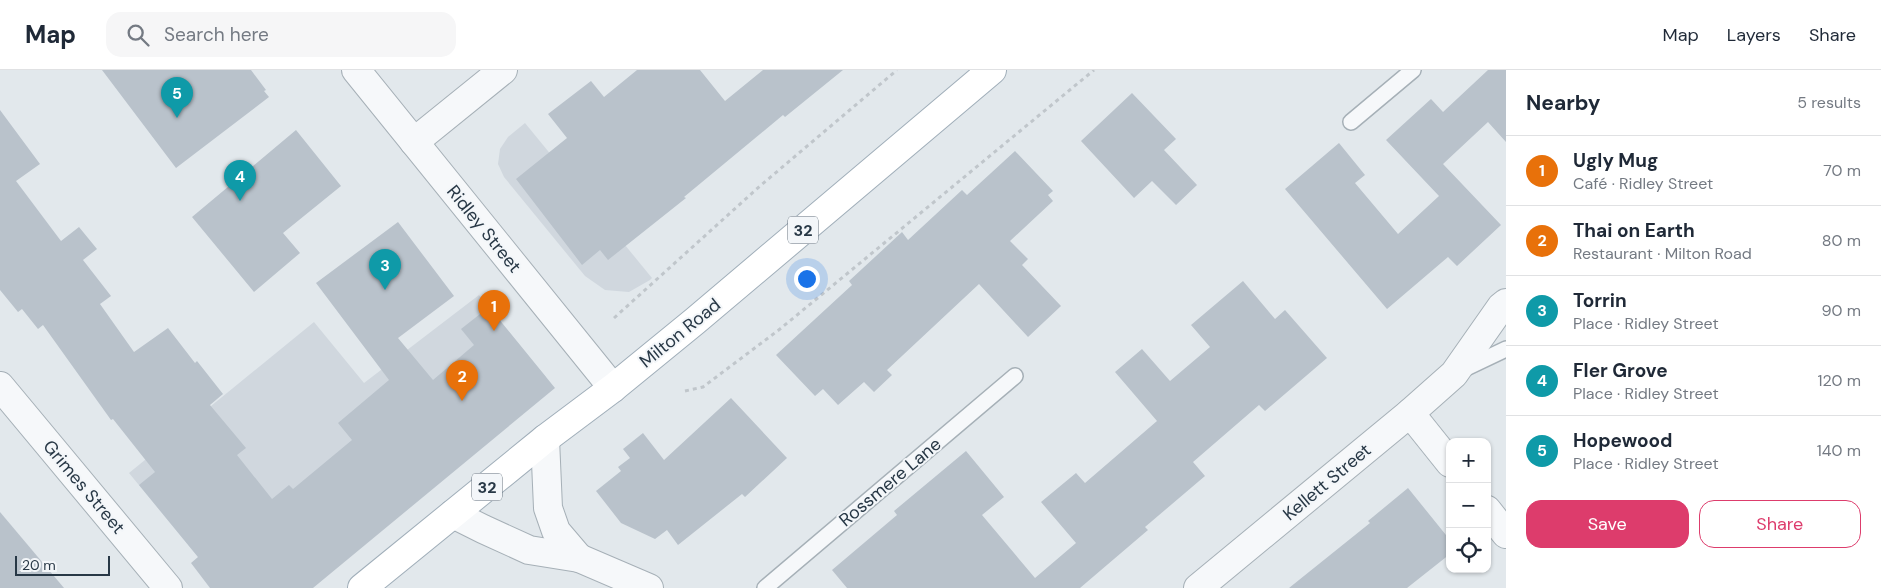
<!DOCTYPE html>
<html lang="en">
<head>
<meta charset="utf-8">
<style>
  :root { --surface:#fff; --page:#f6f6f7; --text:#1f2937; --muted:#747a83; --line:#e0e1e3; --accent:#dd3c6c }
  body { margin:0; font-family:"DM Sans",sans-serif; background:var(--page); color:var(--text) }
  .controls { position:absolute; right:15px; bottom:15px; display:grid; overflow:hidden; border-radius:10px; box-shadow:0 1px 4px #0004 }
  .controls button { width:45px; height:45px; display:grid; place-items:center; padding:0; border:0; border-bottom:1px solid var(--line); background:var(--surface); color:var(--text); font:25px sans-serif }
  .scale { position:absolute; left:15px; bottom:12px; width:95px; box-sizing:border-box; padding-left:5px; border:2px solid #283846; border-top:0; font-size:14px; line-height:18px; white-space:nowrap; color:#283846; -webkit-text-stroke:4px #f3f6f9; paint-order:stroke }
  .you { position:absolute; left:806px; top:208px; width:18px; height:18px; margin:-12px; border:4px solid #fff; border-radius:50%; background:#1a73e8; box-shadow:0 0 0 8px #1a73e833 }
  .badge { display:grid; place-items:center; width:32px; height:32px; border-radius:50%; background:var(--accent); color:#fff; font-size:16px; font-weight:700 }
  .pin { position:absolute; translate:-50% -41px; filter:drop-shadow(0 1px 2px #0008) }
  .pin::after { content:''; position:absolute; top:26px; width:18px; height:15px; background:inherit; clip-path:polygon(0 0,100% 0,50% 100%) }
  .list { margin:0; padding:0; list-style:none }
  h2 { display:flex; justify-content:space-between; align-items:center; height:65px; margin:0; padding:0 20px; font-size:21px }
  h2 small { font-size:16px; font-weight:400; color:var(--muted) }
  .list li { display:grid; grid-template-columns:32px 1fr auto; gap:15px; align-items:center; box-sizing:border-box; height:70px; padding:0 20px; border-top:1px solid var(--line) }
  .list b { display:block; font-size:19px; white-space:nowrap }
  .list p { margin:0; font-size:16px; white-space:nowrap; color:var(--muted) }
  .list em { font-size:16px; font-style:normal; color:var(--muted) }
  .actions { display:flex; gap:10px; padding:15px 20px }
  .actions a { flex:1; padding:11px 0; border:1px solid var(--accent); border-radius:15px; text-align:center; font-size:18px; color:var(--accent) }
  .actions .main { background:var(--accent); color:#fff }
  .icon { flex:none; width:28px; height:28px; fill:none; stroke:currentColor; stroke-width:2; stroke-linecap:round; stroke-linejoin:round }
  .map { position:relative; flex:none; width:1506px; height:518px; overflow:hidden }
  header { display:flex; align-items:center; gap:30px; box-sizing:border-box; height:70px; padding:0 25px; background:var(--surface); border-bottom:1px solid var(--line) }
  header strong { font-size:24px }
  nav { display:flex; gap:28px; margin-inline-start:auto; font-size:18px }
  .search { width:350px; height:45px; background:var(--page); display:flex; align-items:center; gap:12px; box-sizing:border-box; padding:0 18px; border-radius:15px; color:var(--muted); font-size:19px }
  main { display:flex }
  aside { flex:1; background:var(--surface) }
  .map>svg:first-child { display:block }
  .built { fill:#d0d7de }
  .building { fill:#b9c2cb }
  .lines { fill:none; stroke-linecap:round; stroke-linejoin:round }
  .lane-casing { stroke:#a6b0b7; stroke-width:18 }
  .street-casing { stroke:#a6b0b7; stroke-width:30 }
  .primary-casing { stroke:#a0aeb9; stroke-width:30 }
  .path { stroke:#c0c6cb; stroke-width:3; stroke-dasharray:4 4; stroke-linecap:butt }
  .lane { stroke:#f6f8fa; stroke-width:15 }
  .street { stroke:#f6f8fa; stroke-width:28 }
  .primary { stroke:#fff; stroke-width:28 }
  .labels { text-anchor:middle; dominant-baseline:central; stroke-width:4; stroke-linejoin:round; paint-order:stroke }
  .shield { fill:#f3f6f9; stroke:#65717c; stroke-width:1 }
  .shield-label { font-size:16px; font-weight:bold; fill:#283846 }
  .street-label { font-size:18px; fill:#283846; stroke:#f3f6f9 }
</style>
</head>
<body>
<header>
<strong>Map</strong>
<div class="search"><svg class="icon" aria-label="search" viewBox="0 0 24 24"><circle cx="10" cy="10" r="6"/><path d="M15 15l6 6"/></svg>Search here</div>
<nav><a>Map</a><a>Layers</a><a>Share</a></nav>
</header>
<main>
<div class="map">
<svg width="1506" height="518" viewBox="0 0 1506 518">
  <rect width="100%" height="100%" fill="#e2e8ec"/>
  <g class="built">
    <polygon points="525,53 652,208 650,210 629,222 605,220 585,206 504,107 498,94 500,79 508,67"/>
    <polygon points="479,225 546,307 198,487 129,403 314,252 364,313"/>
  </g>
  <g class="building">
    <polygon points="102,0 251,0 266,20 264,21 269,27 176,98"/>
    <polygon points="637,0 700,0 725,31 763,0 843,0 785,47 783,45 684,127 686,128 608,190 600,180 582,195 516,109 567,68 548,44 591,11 604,27"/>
    <polygon points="1488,0 1506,0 1506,72 1488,52 1443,94 1501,155 1457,196 1448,187 1387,239 1285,119 1339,73 1365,105 1355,113 1398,164 1439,126 1386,70 1431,29 1443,42"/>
    <polygon points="1132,23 1176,69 1164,80 1197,115 1176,135 1152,111 1134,128 1081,71"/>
    <polygon points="0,40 40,94 16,111 61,171 79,157 97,179 83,190 111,226 100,234 134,282 168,258 195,293 197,291 223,324 210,335 246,378 237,385 272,429 289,415 293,419 352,370 338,353 389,310 316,213 398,152 454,226 398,268 433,310 474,275 461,259 489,237 555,318 313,518 210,518 191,493 198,487 139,415 155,402 113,349 111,350 43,255 38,259 22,239 18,242 0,220"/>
    <polygon points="296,60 341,116 283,163 300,183 254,222 192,147"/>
    <polygon points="1015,81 1053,121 1048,125 1053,131 1010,171 1028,189 1022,195 1061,236 1028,267 979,214 887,300 892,305 874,322 864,312 838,335 823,319 815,326 776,285 852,215 849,211 902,162 908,170 962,120 967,125"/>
    <polygon points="1243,211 1275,249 1285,240 1327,288 1265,341 1259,335 1193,392 1205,406 1145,457 1148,460 1080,518 847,518 832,500 897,445 894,441 966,381 1004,427 982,445 1035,508 1076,473 1041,432 1076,403 1085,413 1157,351 1115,302 1142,279 1170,311 1210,277 1191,255"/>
    <polygon points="731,328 787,388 745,427 742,424 678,475 667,460 655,469 621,453 596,421 621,401 618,397 630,388 623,379 643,363 664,390"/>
    <polygon points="1408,418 1450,470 1450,484 1407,518 1289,518 1370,453 1368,451"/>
    <polygon points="0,442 64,518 0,518"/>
  </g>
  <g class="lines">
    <g class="lane-casing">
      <g id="lane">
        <polyline points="1351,52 1413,0"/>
        <polyline points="1462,300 1506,279"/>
        <polyline points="765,518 1015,306"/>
      </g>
    </g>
    <g class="street-casing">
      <g id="street">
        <polyline points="356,0 613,318"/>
        <polyline points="414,72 503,0"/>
        <polyline points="0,316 168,518"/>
        <polyline points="1410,343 1450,393"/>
        <polyline points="545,369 548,438 556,461 579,488"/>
        <polyline points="1487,440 1506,464"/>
        <polyline points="453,444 483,459 529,480 579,488 649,518"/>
        <polyline points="1198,518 1410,343 1454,304 1501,237 1506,233"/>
      </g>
    </g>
    <g class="primary-casing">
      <polyline id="primary" points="362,518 545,369 613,318 695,251 992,0"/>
    </g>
    <g class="path">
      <polyline points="614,248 760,116 897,0"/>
      <polyline points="685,321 703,317 780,259 1094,0"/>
    </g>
    <use href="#lane" class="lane"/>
    <use href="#street" class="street"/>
    <use href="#primary" class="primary"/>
  </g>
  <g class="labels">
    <g class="shield">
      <rect x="788" y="146.5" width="30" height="27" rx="4"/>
      <rect x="472" y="403.5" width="30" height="27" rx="4"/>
    </g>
    <g class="shield-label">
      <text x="803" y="160">32</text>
      <text x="487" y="417">32</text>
    </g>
    <g class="street-label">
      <text transform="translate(484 159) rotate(51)">Ridley Street</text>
      <text transform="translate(680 263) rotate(-39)">Milton Road</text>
      <text transform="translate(890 412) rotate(-40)">Rossmere Lane</text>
      <text transform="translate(1327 412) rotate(-40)">Kellett Street</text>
      <text transform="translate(84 417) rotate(50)">Grimes Street</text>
    </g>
  </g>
</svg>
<div class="controls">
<button>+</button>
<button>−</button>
<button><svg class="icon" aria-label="locate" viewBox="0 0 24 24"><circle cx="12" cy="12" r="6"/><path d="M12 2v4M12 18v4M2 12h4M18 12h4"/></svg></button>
</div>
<div class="scale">20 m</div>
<div class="you"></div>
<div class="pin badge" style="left:494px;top:261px;background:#e8710a">1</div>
<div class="pin badge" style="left:462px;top:331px;background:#e8710a">2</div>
<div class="pin badge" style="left:385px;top:220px;background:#0f9aa8">3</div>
<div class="pin badge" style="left:240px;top:131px;background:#0f9aa8">4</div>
<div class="pin badge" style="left:177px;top:48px;background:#0f9aa8">5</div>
</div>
<aside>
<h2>Nearby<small>5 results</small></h2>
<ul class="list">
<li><span class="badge" style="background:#e8710a">1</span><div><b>Ugly Mug</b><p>Café · Ridley Street</p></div><em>70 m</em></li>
<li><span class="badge" style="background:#e8710a">2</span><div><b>Thai on Earth</b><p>Restaurant · Milton Road</p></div><em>80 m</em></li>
<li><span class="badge" style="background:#0f9aa8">3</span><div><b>Torrin</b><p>Place · Ridley Street</p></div><em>90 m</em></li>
<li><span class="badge" style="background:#0f9aa8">4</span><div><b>Fler Grove</b><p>Place · Ridley Street</p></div><em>120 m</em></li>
<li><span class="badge" style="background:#0f9aa8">5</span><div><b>Hopewood</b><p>Place · Ridley Street</p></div><em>140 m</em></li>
</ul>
<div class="actions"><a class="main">Save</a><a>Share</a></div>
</aside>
</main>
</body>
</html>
